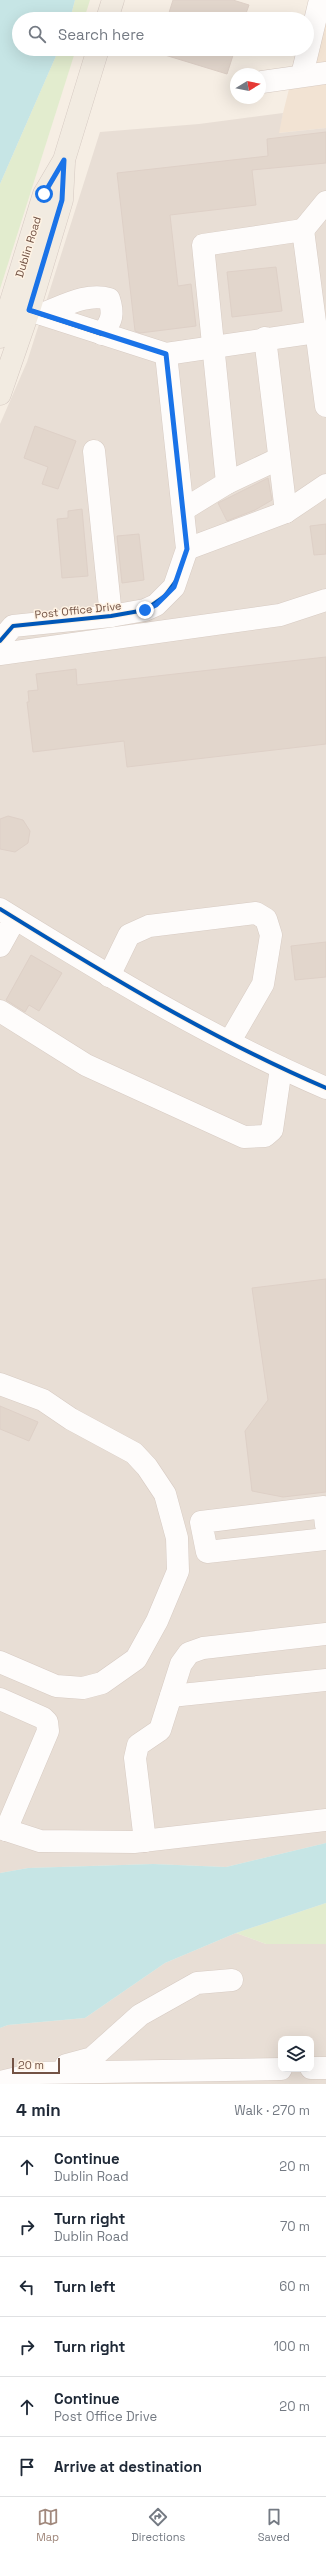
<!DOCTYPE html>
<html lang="en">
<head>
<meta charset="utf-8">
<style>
  :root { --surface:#fff; --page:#f2f2f3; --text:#1f2937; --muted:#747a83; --line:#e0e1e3; --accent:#a1897d }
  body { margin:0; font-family:"Space Grotesk",sans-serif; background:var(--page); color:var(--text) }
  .controls { position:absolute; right:12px; bottom:12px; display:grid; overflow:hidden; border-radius:8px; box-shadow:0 4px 16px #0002 }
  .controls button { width:36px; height:36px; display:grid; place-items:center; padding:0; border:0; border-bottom:1px solid var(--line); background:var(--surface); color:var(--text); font:20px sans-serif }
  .compass { position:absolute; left:230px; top:68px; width:36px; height:36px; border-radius:50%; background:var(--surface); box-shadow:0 4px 16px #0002; rotate:80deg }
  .scale { position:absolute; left:12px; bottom:10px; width:48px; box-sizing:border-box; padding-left:4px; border:2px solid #735345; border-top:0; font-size:11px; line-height:14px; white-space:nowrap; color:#735345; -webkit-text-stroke:3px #fff3e4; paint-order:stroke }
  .stop { position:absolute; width:12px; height:12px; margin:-9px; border:3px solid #1a73e8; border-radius:50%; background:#fff }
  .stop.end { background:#1a73e8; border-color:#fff; box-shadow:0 1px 4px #0008 }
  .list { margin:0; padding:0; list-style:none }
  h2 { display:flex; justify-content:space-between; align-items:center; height:52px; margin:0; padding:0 16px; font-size:17px }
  h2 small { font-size:13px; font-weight:400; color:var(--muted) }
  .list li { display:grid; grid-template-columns:26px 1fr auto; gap:12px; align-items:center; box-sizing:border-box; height:60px; padding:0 16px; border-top:1px solid var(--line) }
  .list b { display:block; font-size:15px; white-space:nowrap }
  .list p { margin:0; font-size:13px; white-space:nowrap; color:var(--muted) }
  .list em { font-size:13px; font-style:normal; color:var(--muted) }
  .icon { flex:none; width:22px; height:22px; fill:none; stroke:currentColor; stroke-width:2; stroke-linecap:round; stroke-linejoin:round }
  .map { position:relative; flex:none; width:326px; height:2084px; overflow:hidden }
  .search { position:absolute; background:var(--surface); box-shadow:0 4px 16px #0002; left:12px; right:12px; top:12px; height:44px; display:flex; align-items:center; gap:10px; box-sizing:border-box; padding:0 14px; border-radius:22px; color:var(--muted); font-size:15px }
  .sheet { height:412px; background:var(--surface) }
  nav { display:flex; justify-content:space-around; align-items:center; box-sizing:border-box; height:56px; border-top:1px solid var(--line); background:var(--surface); font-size:11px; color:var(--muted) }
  nav a { display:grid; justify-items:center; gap:2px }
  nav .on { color:var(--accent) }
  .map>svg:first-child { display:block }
  .residential { fill:#f2e3d3 }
  .industrial { fill:#e8ded5; fill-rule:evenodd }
  .green { fill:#e2ecce }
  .water { fill:#c6e5e5 }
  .building { fill:#e2d6cc; stroke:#ded0c7 }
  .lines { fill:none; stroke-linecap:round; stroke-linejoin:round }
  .minor-casing { stroke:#d7cbc3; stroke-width:23 }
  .major-casing { stroke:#d5c9c2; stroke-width:23 }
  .minor { stroke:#fefcfb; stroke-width:22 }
  .major { stroke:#f2ebe1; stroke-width:22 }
  .cycleway-casing { stroke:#fff3e4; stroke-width:6 }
  .cycleway { stroke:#0057b8; stroke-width:4 }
  .route { stroke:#1a73e8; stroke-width:5 }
  .labels { text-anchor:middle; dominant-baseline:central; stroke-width:3; stroke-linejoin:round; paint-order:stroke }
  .street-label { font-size:11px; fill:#735345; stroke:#fff3e4 }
</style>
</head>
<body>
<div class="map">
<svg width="326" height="2084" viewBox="0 0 326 2084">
  <rect width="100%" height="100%" fill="#f6eee4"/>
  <polygon class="residential" points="326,0 326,128 278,133 299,49"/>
  <g class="industrial">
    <polygon points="283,113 279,133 326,128 326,1843 226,1867 153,1864 28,1868 0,1873 0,424 27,362 100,132 199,124"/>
    <path d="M236,1933L266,1944H326V2084H0V2028L8,2025L85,2018L165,1963ZM281,2039H311V2069H281Z"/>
  </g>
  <g class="green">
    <polygon points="75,0 90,0 84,19 70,19"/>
    <polygon points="59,49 76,49 0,289 0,184"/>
    <polygon points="326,1903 326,1944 266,1944 236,1933"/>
  </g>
  <g class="water">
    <polygon points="0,0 75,0 70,19 19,19 19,49 59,49 0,184"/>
    <polygon points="326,1843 326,1903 236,1933 165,1963 85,2018 8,2025 0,2028 0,1873 28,1868 153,1864 226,1867"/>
  </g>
  <g class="building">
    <polygon points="173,0 233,0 249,5 244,19 167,19"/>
    <polygon points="156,49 235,49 227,74 155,52"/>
    <polygon points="326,132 326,163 252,170 256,205 170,215 178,286 191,284 196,326 140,333 135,331 117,173 268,156 267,139"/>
    <polygon points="276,267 282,311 232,317 227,272"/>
    <polygon points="35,426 76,441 58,489 42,484 48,467 24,458"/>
    <polygon points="268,478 272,500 255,510 227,521 218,503"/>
    <polygon points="82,509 88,576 62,578 57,519 68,518 68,511"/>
    <polygon points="326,524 326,554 314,555 310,526"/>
    <polygon points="139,534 144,580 122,583 117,536"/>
    <polygon points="326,657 326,744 127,767 124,741 33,752 27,702 29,702 28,691 38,690 36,674 76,669 77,685"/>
    <polygon points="8,816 23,820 30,831 28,843 15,852 0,849 0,819"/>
    <polygon points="326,942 326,977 295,980 291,946"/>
    <polygon points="31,955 62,973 39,1011 29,1005 25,1012 6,1000"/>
    <polygon points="326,1279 326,1492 283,1497 252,1491 245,1431 268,1400 252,1288"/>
    <polygon points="0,1406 38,1422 29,1441 0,1429"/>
  </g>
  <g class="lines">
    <g class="minor-casing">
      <g id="minor">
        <polyline points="302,75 320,0"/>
        <polyline points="262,82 326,73"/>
        <polyline points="303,230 326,202"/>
        <polyline points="29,310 166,354 316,332"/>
        <path d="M42,314C62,307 87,292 109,299C114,314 112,321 102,334"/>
        <polyline points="265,338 286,512"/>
        <polyline points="94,451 111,616"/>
        <polyline points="227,483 278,459"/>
        <polyline points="183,510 227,483 203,245 303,230 326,406"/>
        <polyline points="187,549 286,512 326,485"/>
        <polyline points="0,641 13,626 111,616 145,610 156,605 174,587 187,549 166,354"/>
        <polyline points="0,654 280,615 326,600"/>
        <path d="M0,909C105,974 212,1039 326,1088"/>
        <polyline points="0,946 15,919"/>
        <polyline points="109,976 129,935 149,926 256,913 266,919 271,935 263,984 230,1041"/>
        <polyline points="0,1011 86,1065 244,1137 265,1136 272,1130 281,1068"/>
        <polyline points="0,1384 43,1400 71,1419 134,1453 147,1467 165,1494 177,1538 178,1571 157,1621 136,1659 102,1683 83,1688 56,1686 0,1662"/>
        <polyline points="326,1525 324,1507 201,1522 207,1552 326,1539"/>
        <polyline points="171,1696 326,1680"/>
        <polyline points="0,1699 43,1718 47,1722 48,1731 6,1830"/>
        <polyline points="0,1828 40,1841 134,1842 326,1820"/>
        <polyline points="145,1841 135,1758 138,1745 160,1730 181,1664 189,1653 203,1648 326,1634"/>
        <polyline points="66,2065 92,2058 140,2015 197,1983 232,1980"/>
        <polyline points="311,2068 326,2068"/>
        <polyline points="0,2082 38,2073 281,2069"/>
      </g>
    </g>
    <g class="major-casing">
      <g id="major">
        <polyline points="107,19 113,0"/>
        <polyline points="0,337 44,194 64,160 98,49"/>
        <polyline points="0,394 29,310 62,200 64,163"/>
      </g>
    </g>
    <use href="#minor" class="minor"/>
    <use href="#major" class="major"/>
    <g class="cycleway-casing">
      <g id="cycleway">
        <polyline points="29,310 102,334"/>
        <polyline points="0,641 13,626 111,616 145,610 165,596 176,581"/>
        <path d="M0,909C105,974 212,1039 326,1088"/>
      </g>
    </g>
    <use href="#cycleway" class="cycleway"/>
  </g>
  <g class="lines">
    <polyline class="route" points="44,194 64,160 62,200 29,310 166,354 187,549 174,587 156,605 145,610"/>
  </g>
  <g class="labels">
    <g class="street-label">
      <text transform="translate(28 247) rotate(-73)">Dublin Road</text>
      <text transform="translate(78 610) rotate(-6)">Post Office Drive</text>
    </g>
  </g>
</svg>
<div class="controls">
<button><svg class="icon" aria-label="layers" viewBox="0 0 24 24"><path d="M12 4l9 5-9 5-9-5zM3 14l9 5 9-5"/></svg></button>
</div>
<svg class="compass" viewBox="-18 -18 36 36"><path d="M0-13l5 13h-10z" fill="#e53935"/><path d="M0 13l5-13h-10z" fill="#747a83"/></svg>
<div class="scale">20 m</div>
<div class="stop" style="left:44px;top:194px"></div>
<div class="stop end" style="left:145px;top:610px"></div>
<div class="search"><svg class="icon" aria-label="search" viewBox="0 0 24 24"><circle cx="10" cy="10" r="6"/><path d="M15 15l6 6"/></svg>Search here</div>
</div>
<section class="sheet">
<h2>4 min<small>Walk · 270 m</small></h2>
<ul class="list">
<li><svg class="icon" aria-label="ahead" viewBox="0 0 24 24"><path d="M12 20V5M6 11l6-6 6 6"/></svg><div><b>Continue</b><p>Dublin Road</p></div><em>20 m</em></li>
<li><svg class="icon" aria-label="right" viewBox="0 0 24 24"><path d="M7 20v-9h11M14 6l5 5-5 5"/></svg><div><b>Turn right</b><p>Dublin Road</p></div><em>70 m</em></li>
<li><svg class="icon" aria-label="left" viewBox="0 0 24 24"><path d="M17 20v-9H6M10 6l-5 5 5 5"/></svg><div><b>Turn left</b></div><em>60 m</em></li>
<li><svg class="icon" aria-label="right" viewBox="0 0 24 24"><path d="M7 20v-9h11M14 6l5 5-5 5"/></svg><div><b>Turn right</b></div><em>100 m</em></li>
<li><svg class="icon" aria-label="ahead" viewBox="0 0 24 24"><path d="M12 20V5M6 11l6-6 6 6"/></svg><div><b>Continue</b><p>Post Office Drive</p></div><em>20 m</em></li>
<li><svg class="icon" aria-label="arrive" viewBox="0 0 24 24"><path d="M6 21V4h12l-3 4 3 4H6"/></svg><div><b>Arrive at destination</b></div></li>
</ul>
</section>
<nav>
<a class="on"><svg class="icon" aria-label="map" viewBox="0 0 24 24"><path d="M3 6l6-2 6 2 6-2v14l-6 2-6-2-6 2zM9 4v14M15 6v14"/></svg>Map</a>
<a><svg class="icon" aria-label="directions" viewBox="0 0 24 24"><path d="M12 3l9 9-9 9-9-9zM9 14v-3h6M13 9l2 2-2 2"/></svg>Directions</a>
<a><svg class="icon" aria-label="saved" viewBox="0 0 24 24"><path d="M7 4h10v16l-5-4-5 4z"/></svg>Saved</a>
</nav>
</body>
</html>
